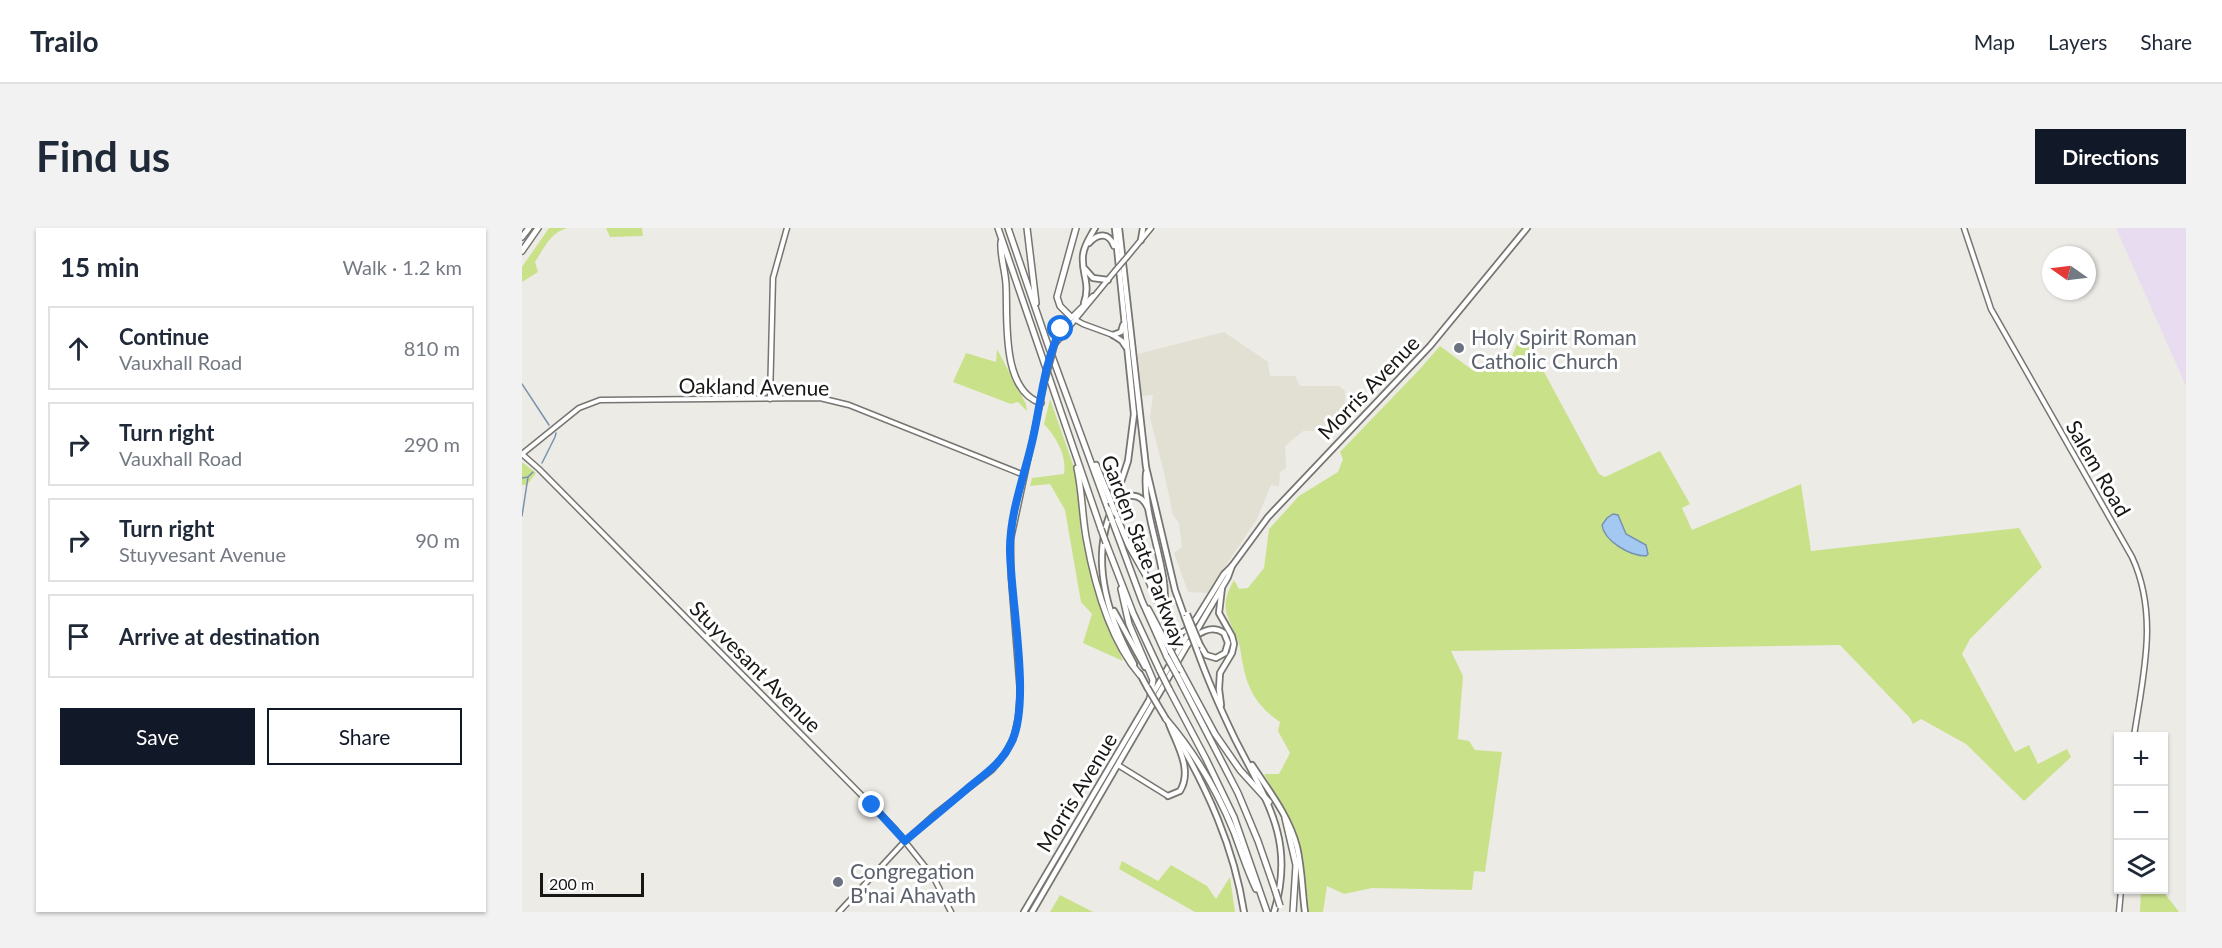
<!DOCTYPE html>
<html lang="en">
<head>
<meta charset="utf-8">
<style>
  :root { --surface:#fff; --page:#f2f2f3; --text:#1f2937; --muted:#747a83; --line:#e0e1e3; --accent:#111827 }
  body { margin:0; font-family:Lato,sans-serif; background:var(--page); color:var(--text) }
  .controls { position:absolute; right:18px; bottom:18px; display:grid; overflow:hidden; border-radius:0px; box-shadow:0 2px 4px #0004 }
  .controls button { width:54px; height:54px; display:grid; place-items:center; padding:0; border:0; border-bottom:2px solid var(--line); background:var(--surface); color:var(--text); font:30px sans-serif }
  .compass { position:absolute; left:1520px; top:18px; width:54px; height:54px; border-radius:50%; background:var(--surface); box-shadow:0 2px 4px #0004; rotate:284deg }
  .scale { position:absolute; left:18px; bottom:15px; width:104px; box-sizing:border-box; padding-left:6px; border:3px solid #171715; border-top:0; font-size:16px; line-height:21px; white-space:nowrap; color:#171715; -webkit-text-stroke:4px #fff; paint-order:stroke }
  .stop { position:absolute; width:18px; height:18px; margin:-14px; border:4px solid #1a73e8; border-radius:50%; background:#fff }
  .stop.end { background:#1a73e8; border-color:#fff; box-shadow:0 2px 6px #0008 }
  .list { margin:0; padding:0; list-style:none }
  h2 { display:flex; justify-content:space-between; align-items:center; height:78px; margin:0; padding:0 24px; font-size:26px }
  h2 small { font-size:20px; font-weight:400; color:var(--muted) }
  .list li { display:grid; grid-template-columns:39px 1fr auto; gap:18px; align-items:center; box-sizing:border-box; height:84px; margin:0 12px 12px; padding:0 12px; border:2px solid var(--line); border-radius:0px }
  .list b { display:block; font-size:22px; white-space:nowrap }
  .list p { margin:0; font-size:20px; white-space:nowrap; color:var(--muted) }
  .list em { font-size:20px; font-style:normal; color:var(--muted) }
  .actions { display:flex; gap:12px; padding:18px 24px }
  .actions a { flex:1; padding:14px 0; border:2px solid var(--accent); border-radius:0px; text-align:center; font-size:21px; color:var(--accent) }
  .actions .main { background:var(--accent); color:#fff }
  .icon { flex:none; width:33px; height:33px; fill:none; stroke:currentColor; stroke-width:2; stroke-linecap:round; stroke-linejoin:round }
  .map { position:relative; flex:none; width:1664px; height:684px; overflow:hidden; border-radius:0px }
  header { display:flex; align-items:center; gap:36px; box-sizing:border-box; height:84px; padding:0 30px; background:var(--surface); border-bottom:2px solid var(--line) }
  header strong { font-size:28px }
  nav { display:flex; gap:33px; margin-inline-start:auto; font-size:21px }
  .intro { display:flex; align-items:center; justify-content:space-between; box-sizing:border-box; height:144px; padding:0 36px }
  h1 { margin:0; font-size:42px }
  .button { padding:15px 27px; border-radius:0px; background:var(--accent); color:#fff; font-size:21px; font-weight:700 }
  main { display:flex; gap:36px; padding:0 36px }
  aside { flex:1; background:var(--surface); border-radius:0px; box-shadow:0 2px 4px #0004 }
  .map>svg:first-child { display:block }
  .built { fill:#e2dfd3 }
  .industrial { fill:#e8dcf0 }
  .green { fill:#c9e28a }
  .water { fill:#a3c8f1; stroke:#7993af; stroke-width:1.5 }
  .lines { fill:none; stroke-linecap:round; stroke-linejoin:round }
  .stream { stroke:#7993af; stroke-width:1.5 }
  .tertiary-casing { stroke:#767570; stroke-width:7 }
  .secondary-casing { stroke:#767570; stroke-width:7 }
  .primary-casing { stroke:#767570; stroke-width:8 }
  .trunk-casing { stroke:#767570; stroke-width:8 }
  .motorway-casing { stroke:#767570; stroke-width:8 }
  .tertiary { stroke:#fff; stroke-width:4 }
  .secondary { stroke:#fff; stroke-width:4 }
  .primary { stroke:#fff; stroke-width:4.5 }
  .trunk { stroke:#fff; stroke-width:4.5 }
  .motorway { stroke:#fff; stroke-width:5 }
  .tertiary-bridge-casing { stroke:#767570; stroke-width:7; stroke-linecap:butt }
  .trunk-bridge-casing { stroke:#767570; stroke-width:8; stroke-linecap:butt }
  .motorway-bridge-casing { stroke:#767570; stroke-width:8; stroke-linecap:butt }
  .tertiary-bridge { stroke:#fff; stroke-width:4 }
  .trunk-bridge { stroke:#fff; stroke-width:4.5 }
  .motorway-bridge { stroke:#fff; stroke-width:5 }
  .route { stroke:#1a73e8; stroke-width:8 }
  .worship-dot { fill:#6b7280; stroke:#fff; stroke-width:2 }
  .labels { text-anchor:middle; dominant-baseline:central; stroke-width:6; stroke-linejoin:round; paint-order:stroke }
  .worship-label { font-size:21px; fill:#5b616d; stroke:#fff; text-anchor:start }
  .street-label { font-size:21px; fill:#171715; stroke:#fff }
</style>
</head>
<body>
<header>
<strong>Trailo</strong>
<nav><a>Map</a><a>Layers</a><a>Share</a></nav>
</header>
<div class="intro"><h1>Find us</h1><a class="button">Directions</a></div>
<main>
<aside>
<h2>15 min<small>Walk · 1.2 km</small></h2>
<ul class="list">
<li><svg class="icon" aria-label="ahead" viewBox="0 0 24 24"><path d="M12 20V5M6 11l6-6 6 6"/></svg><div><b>Continue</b><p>Vauxhall Road</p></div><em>810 m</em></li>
<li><svg class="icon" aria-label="right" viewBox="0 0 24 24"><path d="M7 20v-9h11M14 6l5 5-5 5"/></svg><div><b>Turn right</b><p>Vauxhall Road</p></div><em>290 m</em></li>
<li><svg class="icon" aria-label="right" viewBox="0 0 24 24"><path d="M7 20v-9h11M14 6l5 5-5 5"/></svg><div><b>Turn right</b><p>Stuyvesant Avenue</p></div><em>90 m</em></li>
<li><svg class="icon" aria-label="arrive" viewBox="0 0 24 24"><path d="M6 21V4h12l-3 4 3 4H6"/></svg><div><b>Arrive at destination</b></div></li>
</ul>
<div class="actions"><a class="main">Save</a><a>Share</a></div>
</aside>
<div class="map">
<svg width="1664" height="684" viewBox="0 0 1664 684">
  <rect width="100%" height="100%" fill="#ecebe6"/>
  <polygon class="built" points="702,104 746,134 748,148 773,148 778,158 817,158 823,163 823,198 820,203 781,203 763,218 764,240 758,244 757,258 749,257 735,291 685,365 666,364 652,325 660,319 657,295 651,287 642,244 628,190 631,167 620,168 616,126"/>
  <polygon class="industrial" points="1594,0 1664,0 1664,158"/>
  <g class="green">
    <path d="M27,0H45C28,5 22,20 13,34L16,44L0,54V39Z"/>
    <polygon points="84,0 120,0 121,8 88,9"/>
    <path d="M1000,103L1077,246L1083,249L1138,223L1168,276L1160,280L1170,302L1279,256L1289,323L1497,300L1520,339L1448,411L1440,426L1493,524L1507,517L1516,536L1545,521L1549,529L1502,573L1444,516L1399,491L1391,496L1388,490L1318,417L929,423L941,448L936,511L947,513L953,522L980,524L963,644L952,643L950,662L850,660L822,666L805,658L801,684H787L781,628L772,599L742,546H757L768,525L756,503L758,494C736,479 726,463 721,437C719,429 719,420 716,413C706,387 696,381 712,352L717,361L726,360L742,340L747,301L777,268L816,244L821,231L818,224L897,142L918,118L949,141L986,138Z"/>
    <polygon points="475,121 504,176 505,183 496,174 489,176 431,154 444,125 474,134"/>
    <path d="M528,171L554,245L559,306L574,366L601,433L561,415L570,386L559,374L543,282L528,256L508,258L510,250L542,246C545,227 534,209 522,196Z"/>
    <polygon points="0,234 14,245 5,257 0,257"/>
    <polygon points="600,633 636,653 649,637 685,658 694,671 708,649 713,684 673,684 597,641"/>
    <polygon points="1619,662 1640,662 1657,684 1618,684"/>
    <polygon points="538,667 571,684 528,684"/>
  </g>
  <path class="water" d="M1091,286L1096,287L1104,306L1124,317L1126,326L1124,328C1108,328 1082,313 1080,297L1085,290Z"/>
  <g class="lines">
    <g class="stream">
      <polyline points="0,156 27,197"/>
      <polyline points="20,235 33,209 34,205"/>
      <polyline points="0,250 6,249 11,244"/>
      <polyline points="0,288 6,249"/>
    </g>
    <g class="tertiary-casing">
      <g id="tertiary">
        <path d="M1442,0L1469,81L1610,329C1637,387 1621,448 1612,508"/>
        <polyline points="605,29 629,0"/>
        <polyline points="554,92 561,96 591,107"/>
        <polyline points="534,113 542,97 571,68"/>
        <polyline points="533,116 593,43"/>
        <polyline points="248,171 251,50 265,0"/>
        <polyline points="0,226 57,180 78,172 298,170 327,177 502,247"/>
        <polyline points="596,537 646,568"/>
        <polyline points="317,684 383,613 413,586 470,542 483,526 491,512 496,490 498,465 489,350 489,311 523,153"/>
        <polyline points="1597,684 1599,662"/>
      </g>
    </g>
    <g class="secondary-casing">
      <polyline id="secondary" points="0,226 17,241 373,601 412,650 429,684"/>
    </g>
    <g class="primary-casing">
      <g id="primary">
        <polyline points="673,393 702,346 710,338"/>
        <polyline points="672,407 706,349 710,338 746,289 908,118 1005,0"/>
        <polyline points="502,684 669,401"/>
        <polyline points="510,684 667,414"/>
      </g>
    </g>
    <g class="trunk-casing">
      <g id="trunk">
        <polyline points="597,0 624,239 653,362 663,390"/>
        <polyline points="619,12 621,0"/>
        <path d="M567,15C576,5 587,4 592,18"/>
        <polyline points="563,41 571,50 586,52"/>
        <path d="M562,75C569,55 559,46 561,27C562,17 568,9 573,0"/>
        <polyline points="591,107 599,104 601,97"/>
        <polyline points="591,107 600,113 604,119"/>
        <path d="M624,245C621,282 638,320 642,356C644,367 641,395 648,402C658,411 669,399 674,391"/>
        <polyline points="591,278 606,233 612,186 593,0"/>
        <path d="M593,278C603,264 619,264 626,280"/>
        <path d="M588,286C569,336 587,391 612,436"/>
        <polyline points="592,383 623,439"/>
        <path d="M666,416C675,405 689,396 702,405L706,415L703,425L694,430L684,427L678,417"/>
        <path d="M675,422C686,453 699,482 713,511C744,572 774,612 752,684"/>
        <polyline points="618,446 625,459"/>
        <polyline points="699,477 697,461 698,445 710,425 712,416 710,408 697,385 700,359"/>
        <path d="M652,504C685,560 712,619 722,684"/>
        <path d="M730,537C747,563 767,588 775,619C780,640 780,662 783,684"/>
        <path d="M646,568L658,563C671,542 655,517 647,496"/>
      </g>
    </g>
    <g class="motorway-casing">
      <g id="motorway">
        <polyline points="476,0 579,301"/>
        <polyline points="486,0 526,117 586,281"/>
        <polyline points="505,0 514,75"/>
        <polyline points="0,9 7,0"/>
        <path d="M479,14C478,28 483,41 484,56C486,88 478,162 519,175"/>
        <polyline points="0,23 16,0"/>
        <polyline points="549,89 538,78 535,69 554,0"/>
        <polyline points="574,237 589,274"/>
        <path d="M555,240C560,263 560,286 564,309C572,354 588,412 618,447"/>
        <polyline points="593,285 607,318 626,351 645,397"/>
        <polyline points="590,292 620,373 645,429"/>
        <polyline points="584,315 611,385 638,443"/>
        <polyline points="599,361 607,396 631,452 628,470"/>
        <polyline points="626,381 649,424"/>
        <polyline points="658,441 693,506 718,542 747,574"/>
        <polyline points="655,447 716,565 736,613 753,662"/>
        <polyline points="647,461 684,531 712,589 745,684"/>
        <path d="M644,491C673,525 695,562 712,604C719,623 725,642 734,661"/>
        <polyline points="763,590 774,637 771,684"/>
      </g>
    </g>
    <use href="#tertiary" class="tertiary"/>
    <use href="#secondary" class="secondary"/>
    <use href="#primary" class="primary"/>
    <use href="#trunk" class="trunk"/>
    <use href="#motorway" class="motorway"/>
    <g class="tertiary-bridge-casing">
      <g id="tertiary-bridge">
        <polyline points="593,43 605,29"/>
        <polyline points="523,153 533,116"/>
      </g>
    </g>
    <g class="trunk-bridge-casing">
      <g id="trunk-bridge">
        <polyline points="665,386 678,417"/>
        <polyline points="663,390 675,422"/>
        <polyline points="625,459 644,491"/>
      </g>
    </g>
    <g class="motorway-bridge-casing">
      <g id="motorway-bridge">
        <polyline points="589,274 593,285"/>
        <polyline points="586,281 590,292"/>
        <polyline points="579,301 584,315"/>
        <polyline points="649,424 658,441"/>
        <polyline points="645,429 655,447"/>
        <polyline points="638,443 647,461"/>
        <polyline points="753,662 758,678"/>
      </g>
    </g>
    <use href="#tertiary-bridge" class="tertiary-bridge"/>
    <use href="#trunk-bridge" class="trunk-bridge"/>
    <use href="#motorway-bridge" class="motorway-bridge"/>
  </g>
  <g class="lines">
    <path class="route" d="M350,577L383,613C404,595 425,578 446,560C463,546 479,536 489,515C510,475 488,370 488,321C488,284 503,246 511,210C519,174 522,134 539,101"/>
  </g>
  <g class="worship-dot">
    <circle cx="937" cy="120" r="6"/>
    <circle cx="316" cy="654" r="6"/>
  </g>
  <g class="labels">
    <g class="worship-label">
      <text x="949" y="108">Holy Spirit Roman<tspan x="949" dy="24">Catholic Church</tspan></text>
      <text x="328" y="642">Congregation<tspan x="328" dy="24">B'nai Ahavath</tspan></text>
    </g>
    <g class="street-label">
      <text transform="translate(232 158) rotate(1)">Oakland Avenue</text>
      <text transform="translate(846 159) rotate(-46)">Morris Avenue</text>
      <text transform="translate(1577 240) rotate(60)">Salem Road</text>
      <text transform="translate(623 323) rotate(69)">Garden State Parkway</text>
      <text transform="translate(234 438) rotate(45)">Stuyvesant Avenue</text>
      <text transform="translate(554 564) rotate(-59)">Morris Avenue</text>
    </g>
  </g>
</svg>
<div class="controls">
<button>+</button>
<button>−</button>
<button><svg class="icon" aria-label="layers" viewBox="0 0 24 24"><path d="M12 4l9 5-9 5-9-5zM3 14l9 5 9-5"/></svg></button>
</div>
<svg class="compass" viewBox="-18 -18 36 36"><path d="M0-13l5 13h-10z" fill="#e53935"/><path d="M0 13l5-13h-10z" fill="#747a83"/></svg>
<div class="scale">200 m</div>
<div class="stop" style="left:539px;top:101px"></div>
<div class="stop end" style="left:350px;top:577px"></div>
</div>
</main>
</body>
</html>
